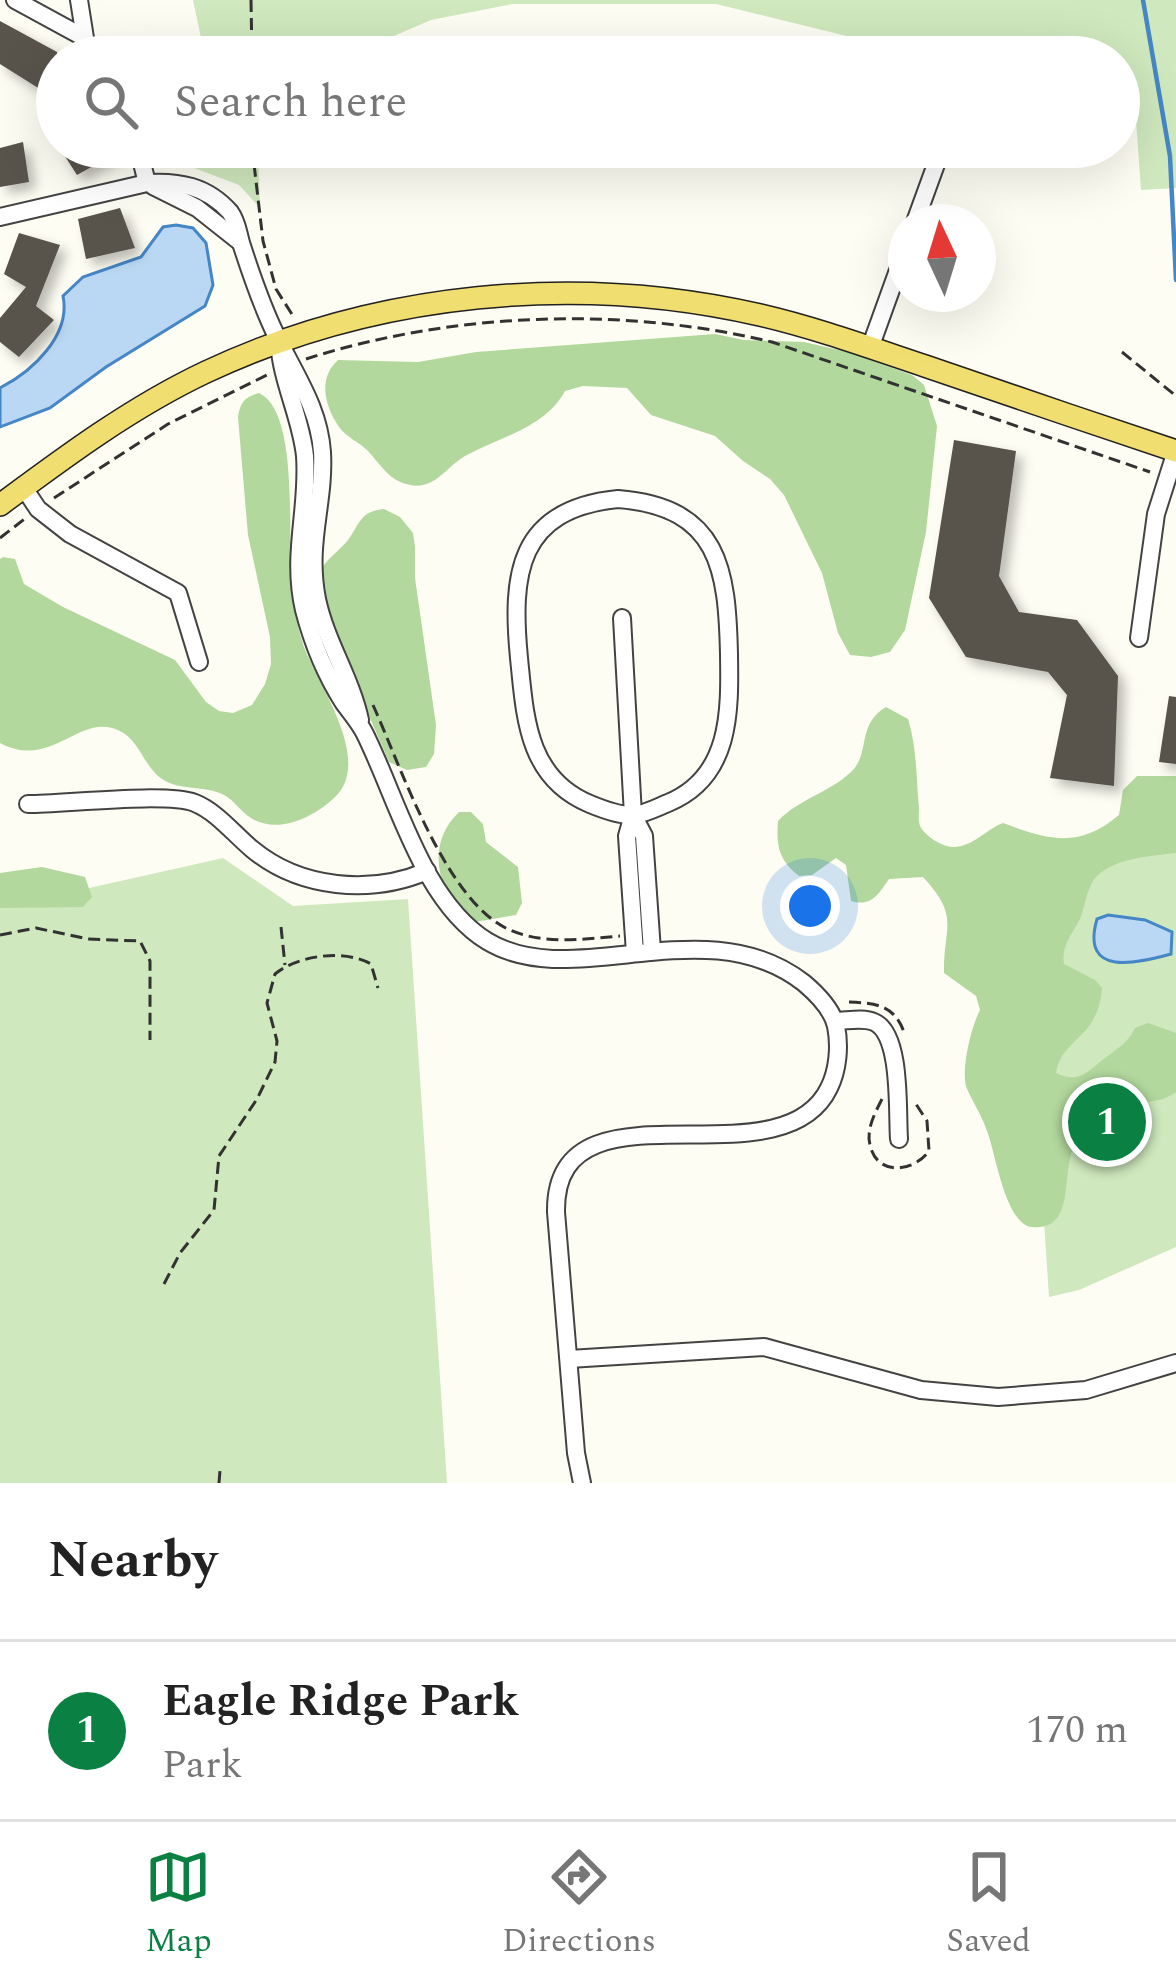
<!DOCTYPE html>
<html lang="en">
<head>
<meta charset="utf-8">
<style>
  :root { --surface:#fff; --page:#f2f2f2; --text:#222; --muted:#767676; --line:#e0e0e0; --accent:#0b8043 }
  body { margin:0; font-family:Spectral,serif; background:var(--page); color:var(--text) }
  .compass { position:absolute; left:888px; top:204px; width:108px; height:108px; border-radius:50%; background:var(--surface); box-shadow:0 12px 48px #0002; rotate:356deg }
  .you { position:absolute; left:810px; top:906px; width:42px; height:42px; margin:-30px; border:9px solid #fff; border-radius:50%; background:#1a73e8; box-shadow:0 0 0 18px #1a73e833 }
  .badge { display:grid; place-items:center; width:78px; height:78px; border-radius:50%; background:var(--accent); color:#fff; font-size:39px; font-weight:700 }
  .pin { position:absolute; translate:-50% -50%; border:6px solid #fff; box-shadow:0 3px 12px #0006 }
  .list { margin:0; padding:0; list-style:none }
  h2 { display:flex; justify-content:space-between; align-items:center; height:156px; margin:0; padding:0 48px; font-size:51px }
  h2 small { font-size:39px; font-weight:400; color:var(--muted) }
  .list li { display:grid; grid-template-columns:78px 1fr auto; gap:36px; align-items:center; box-sizing:border-box; height:180px; padding:0 48px; border-top:3px solid var(--line) }
  .list b { display:block; font-size:45px; white-space:nowrap }
  .list p { margin:0; font-size:39px; white-space:nowrap; color:var(--muted) }
  .list em { font-size:39px; font-style:normal; color:var(--muted) }
  .icon { flex:none; width:66px; height:66px; fill:none; stroke:currentColor; stroke-width:2; stroke-linecap:round; stroke-linejoin:round }
  .map { position:relative; flex:none; width:1176px; height:1483px; overflow:hidden }
  .search { position:absolute; background:var(--surface); box-shadow:0 12px 48px #0002; left:36px; right:36px; top:36px; height:132px; display:flex; align-items:center; gap:30px; box-sizing:border-box; padding:0 42px; border-radius:66px; color:var(--muted); font-size:45px }
  .sheet { height:336px; background:var(--surface) }
  nav { display:flex; justify-content:space-around; align-items:center; box-sizing:border-box; height:168px; border-top:3px solid var(--line); background:var(--surface); font-size:33px; color:var(--muted) }
  nav a { display:grid; justify-items:center; gap:6px }
  nav .on { color:var(--accent) }
  .map>svg:first-child { display:block }
  .green { fill:#cfe8bd }
  .forest { fill:#b2d89d }
  .water { fill:#bad8f3; stroke:#4586c6; stroke-width:3 }
  .lines { fill:none; stroke-linecap:round; stroke-linejoin:round }
  .stream { stroke:#4586c6; stroke-width:4.5 }
  .building { fill:#58524c; filter:url(#shadow) }
  .minor-casing { stroke:#434343; stroke-width:20 }
  .major-casing { stroke:#212121; stroke-width:24 }
  .path { stroke:#323232; stroke-width:3; stroke-dasharray:12 6; stroke-linecap:butt }
  .minor { stroke:#fff; stroke-width:16 }
  .major { stroke:#f1de70; stroke-width:21 }
</style>
</head>
<body>
<div class="map">
<svg width="1176" height="1483" viewBox="0 0 1176 1483">
  <defs>
    <filter id="shadow"><feDropShadow dx="7" dy="7" stdDeviation="6" flood-color="#0004"/></filter>
  </defs>
  <rect width="100%" height="100%" fill="#fefdf3"/>
  <g class="green">
    <polygon points="193,0 1176,0 1176,188 1141,190 1136,121 1119,115 1119,57 932,57 716,4 513,4 431,20 345,57 205,57"/>
    <polygon points="175,147 258,147 260,208 239,185 176,161"/>
    <polygon points="1176,839 1176,1247 1079,1290 1049,1297 1029,996 1112,843"/>
    <polygon points="223,858 293,906 408,899 447,1483 0,1483 0,908"/>
  </g>
  <g class="forest">
    <path d="M715,334L744,340L804,342L848,352L912,375L924,385L937,426L926,532L905,630L890,652L871,657L850,655L838,633L822,573L784,495L770,479L743,461L715,436L651,415L627,388L583,386L565,391C545,428 500,437 465,456C446,467 435,490 410,485C389,481 381,465 368,451C359,442 346,437 339,427C324,405 318,378 338,360L418,362L476,352Z"/>
    <path d="M259,393C303,413 285,558 293,602C296,617 299,633 304,647C319,686 374,762 334,798C314,817 278,835 251,818C241,812 234,800 224,795C205,785 179,791 162,779C144,767 140,741 120,731C79,711 53,771 0,743V559L3,557L15,559L24,584L63,607L175,660L206,702L219,711L233,713L252,705L265,684L271,664L270,637L248,535L238,417C240,402 245,397 259,393Z"/>
    <path d="M384,509L400,517L413,533L415,547V578L436,725L434,754L426,767L407,770L389,762C363,699 330,638 321,569C329,557 340,550 348,540C360,524 360,511 384,509Z"/>
    <path d="M886,707L908,719C917,747 916,778 919,807C919,813 918,820 920,826C925,836 941,846 952,847C972,848 986,829 1003,823C1048,840 1079,849 1119,815L1123,790L1137,776H1176V853C1151,856 1109,858 1093,881C1086,892 1085,907 1080,919C1072,935 1061,945 1064,964L1095,980L1102,988C1098,1040 1062,1037 1056,1073C1081,1085 1089,1069 1108,1056C1122,1045 1127,1043 1135,1028L1148,1023L1176,1033V1092C1161,1103 1150,1100 1133,1105C1117,1109 1092,1129 1079,1140C1057,1159 1081,1232 1032,1227C1005,1224 996,1154 987,1131C982,1116 974,1104 967,1089C960,1072 971,1027 980,1010L976,996L944,973C943,926 961,918 923,877L889,879C878,895 871,907 851,901L846,865L836,858L812,875L799,876C779,860 776,846 778,821C799,799 828,793 850,773C872,753 855,726 886,707Z"/>
    <path d="M459,812H471L483,824L486,842L518,867L522,903L516,915L475,922C437,897 424,845 459,812Z"/>
    <polygon points="42,867 85,877 92,897 83,907 0,908 0,873"/>
  </g>
  <g class="water">
    <path d="M176,225L193,228L206,243L213,285L205,306L106,367L50,408L0,427V388C33,371 71,335 63,296L83,277L141,257L163,227Z"/>
    <path d="M1108,915L1145,920L1172,932L1171,954C1138,963 1080,978 1097,919Z"/>
  </g>
  <g class="lines">
    <g class="stream">
      <polyline points="1143,0 1170,156 1176,280"/>
      <polyline points="427,57 461,39"/>
    </g>
  </g>
  <g class="building">
    <polygon points="0,21 57,52 57,71 43,91 0,64"/>
    <polygon points="23,142 29,182 0,187 0,148"/>
    <polygon points="59,147 108,147 113,155 77,175"/>
    <polygon points="120,208 135,248 86,259 78,219"/>
    <polygon points="19,233 60,245 36,306 54,320 19,357 0,342 0,318 26,287 4,274"/>
    <polygon points="954,440 1016,451 999,576 1019,612 1077,620 1118,676 1114,786 1050,778 1067,695 1048,672 966,657 929,598"/>
    <polygon points="1169,696 1176,697 1176,764 1159,762"/>
  </g>
  <g class="lines">
    <g class="minor-casing">
      <g id="minor">
        <polyline points="15,0 83,37"/>
        <polyline points="79,0 88,57"/>
        <polyline points="138,147 147,183"/>
        <polyline points="153,186 197,208 240,242"/>
        <path d="M0,217L147,183C179,181 207,186 230,212C238,223 238,234 242,246C252,277 264,312 279,341C297,378 319,409 322,452C325,503 306,543 317,599C326,642 351,678 360,720"/>
        <polyline points="915,222 939,156"/>
        <path d="M279,341C281,381 301,417 305,456C309,509 291,554 304,610C312,641 326,675 343,702C350,712 358,721 364,732C397,797 422,901 487,941C574,994 705,906 804,983C817,994 832,1009 836,1026C840,1046 838,1070 829,1088C780,1189 554,1070 556,1212L576,1453L582,1483"/>
        <polyline points="870,348 906,248"/>
        <polyline points="24,488 38,509 70,534 178,593 199,662"/>
        <path d="M618,499C720,507 727,570 729,654C730,712 731,777 668,803C658,807 645,814 634,815C620,816 602,809 590,804C527,778 525,717 519,658C511,575 517,509 618,499Z"/>
        <polyline points="622,618 633,815 627,836 635,953"/>
        <polyline points="1139,638 1156,514 1176,451"/>
        <path d="M28,804C65,804 166,792 195,803C217,812 234,834 252,849C300,889 371,895 427,871"/>
        <polyline points="633,815 644,836 652,951"/>
        <path d="M835,1021C847,1021 863,1017 874,1022C902,1034 897,1111 899,1139"/>
        <polyline points="569,1359 764,1347 921,1390 998,1397 1086,1390 1176,1363"/>
      </g>
    </g>
    <g class="major-casing">
      <path id="major" d="M0,505C66,456 132,407 206,372C376,292 577,273 760,315C816,328 871,348 925,366C1009,395 1092,423 1176,451"/>
    </g>
    <g class="path">
      <polyline points="251,0 252,57"/>
      <polyline points="252,147 263,241 276,289 293,316"/>
      <polyline points="1122,352 1176,396"/>
      <path d="M306,359C453,312 622,306 772,342L1150,472"/>
      <polyline points="54,498 168,424 269,374"/>
      <polyline points="0,538 27,517"/>
      <path d="M373,705C401,767 446,903 510,930C545,945 583,939 620,936"/>
      <polyline points="281,927 285,965"/>
      <polyline points="0,935 36,928 88,939 140,941 150,961 150,1040"/>
      <path d="M849,1002C876,1003 894,1005 904,1032"/>
      <path d="M882,1099C875,1113 866,1129 870,1145C877,1177 914,1172 929,1151L927,1121L914,1101"/>
      <path d="M164,1284L180,1253L214,1210L219,1156L257,1099L275,1062L277,1041L267,1003L275,974C298,955 345,949 371,964L378,988"/>
      <polyline points="219,1483 220,1470"/>
    </g>
    <use href="#minor" class="minor"/>
    <use href="#major" class="major"/>
  </g>
</svg>
<svg class="compass" viewBox="-18 -18 36 36"><path d="M0-13l5 13h-10z" fill="#e53935"/><path d="M0 13l5-13h-10z" fill="#767676"/></svg>
<div class="you"></div>
<div class="pin badge" style="left:1107px;top:1122px">1</div>
<div class="search"><svg class="icon" aria-label="search" viewBox="0 0 24 24"><circle cx="10" cy="10" r="6"/><path d="M15 15l6 6"/></svg>Search here</div>
</div>
<section class="sheet">
<h2>Nearby<small></small></h2>
<ul class="list">
<li><span class="badge">1</span><div><b>Eagle Ridge Park</b><p>Park</p></div><em>170 m</em></li>
</ul>
</section>
<nav>
<a class="on"><svg class="icon" aria-label="map" viewBox="0 0 24 24"><path d="M3 6l6-2 6 2 6-2v14l-6 2-6-2-6 2zM9 4v14M15 6v14"/></svg>Map</a>
<a><svg class="icon" aria-label="directions" viewBox="0 0 24 24"><path d="M12 3l9 9-9 9-9-9zM9 14v-3h6M13 9l2 2-2 2"/></svg>Directions</a>
<a><svg class="icon" aria-label="saved" viewBox="0 0 24 24"><path d="M7 4h10v16l-5-4-5 4z"/></svg>Saved</a>
</nav>
</body>
</html>
